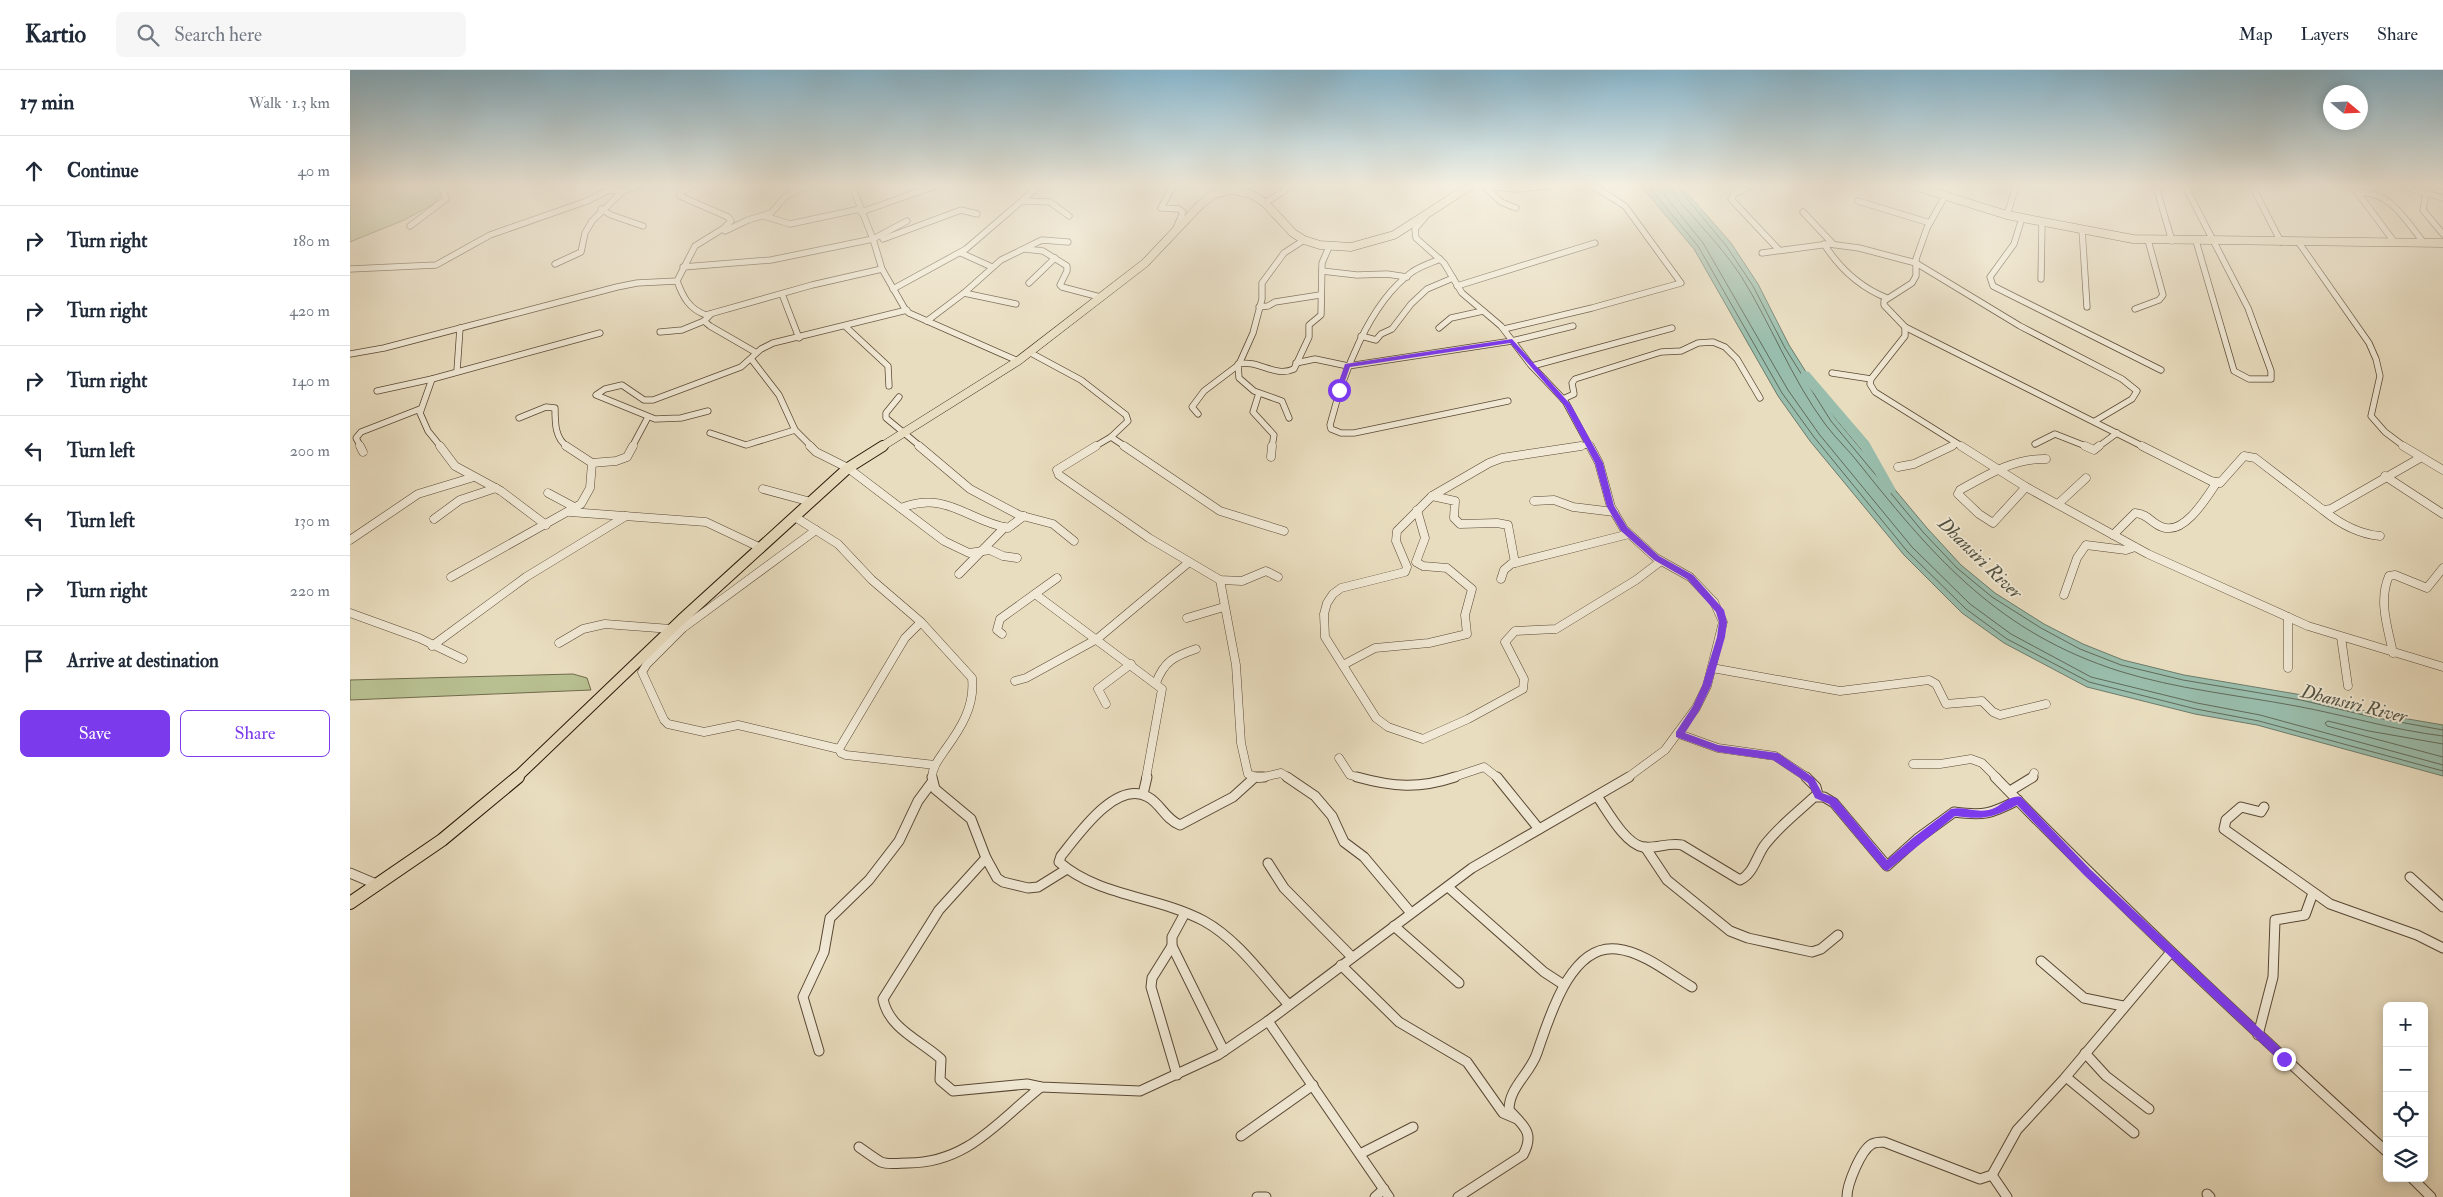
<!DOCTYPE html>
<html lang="en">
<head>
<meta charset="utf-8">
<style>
  :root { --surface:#fff; --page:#f6f6f7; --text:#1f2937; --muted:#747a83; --line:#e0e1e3; --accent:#7c3aed }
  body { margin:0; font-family:"IM FELL Double Pica",serif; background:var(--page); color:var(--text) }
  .controls { position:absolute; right:15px; bottom:15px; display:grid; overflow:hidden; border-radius:8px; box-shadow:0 2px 12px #0003 }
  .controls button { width:45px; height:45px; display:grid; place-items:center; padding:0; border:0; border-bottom:1px solid var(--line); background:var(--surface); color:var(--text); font:25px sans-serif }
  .compass { position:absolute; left:1973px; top:15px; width:45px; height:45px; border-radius:50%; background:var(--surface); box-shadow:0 2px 12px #0003; rotate:109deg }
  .stop { position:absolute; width:15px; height:15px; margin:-11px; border:4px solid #7c3aed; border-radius:50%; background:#fff }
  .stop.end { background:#7c3aed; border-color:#fff; box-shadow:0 1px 5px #0008 }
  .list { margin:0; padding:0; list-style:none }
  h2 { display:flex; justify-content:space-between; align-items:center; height:65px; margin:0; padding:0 20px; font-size:21px }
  h2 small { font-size:16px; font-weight:400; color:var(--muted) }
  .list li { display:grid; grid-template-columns:32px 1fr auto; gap:15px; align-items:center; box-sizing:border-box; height:70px; padding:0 20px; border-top:1px solid var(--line) }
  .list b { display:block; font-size:19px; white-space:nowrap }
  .list em { font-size:16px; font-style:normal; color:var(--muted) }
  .actions { display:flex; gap:10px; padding:15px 20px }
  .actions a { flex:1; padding:11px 0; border:1px solid var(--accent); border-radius:8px; text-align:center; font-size:18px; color:var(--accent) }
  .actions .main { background:var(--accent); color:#fff }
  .icon { flex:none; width:28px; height:28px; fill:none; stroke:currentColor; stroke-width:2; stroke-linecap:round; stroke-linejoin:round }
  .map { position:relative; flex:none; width:2093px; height:1127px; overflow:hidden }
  header { display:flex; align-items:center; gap:30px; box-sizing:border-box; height:70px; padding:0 25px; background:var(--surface); border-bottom:1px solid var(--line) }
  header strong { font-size:24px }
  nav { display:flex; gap:28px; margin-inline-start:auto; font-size:18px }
  .search { width:350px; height:45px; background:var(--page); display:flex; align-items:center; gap:12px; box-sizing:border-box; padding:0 18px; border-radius:8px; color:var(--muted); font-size:19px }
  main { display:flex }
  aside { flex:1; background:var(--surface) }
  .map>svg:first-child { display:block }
  .green { fill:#b8c091; stroke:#706b4c }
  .water { fill:#99bdac; stroke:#6c7a6a }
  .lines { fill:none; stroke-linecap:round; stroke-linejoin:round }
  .shore { stroke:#616a59; stroke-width:1 }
  .river { fill:#99bdac; fill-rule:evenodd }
  .minor-far2-casing { stroke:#594834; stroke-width:7 }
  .minor-far1-casing { stroke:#594834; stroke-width:9 }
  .minor-casing { stroke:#594834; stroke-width:11 }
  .major-far2-casing { stroke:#291606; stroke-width:9 }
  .major-far1-casing { stroke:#291606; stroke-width:12 }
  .major-casing { stroke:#291606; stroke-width:14 }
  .minor-far2 { stroke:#f1e9d5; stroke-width:5.5 }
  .minor-far1 { stroke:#f1e9d5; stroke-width:8 }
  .minor { stroke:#f1e9d5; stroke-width:9 }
  .major-far2 { stroke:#e9ddbf; stroke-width:8 }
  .major-far1 { stroke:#e9ddbf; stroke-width:10 }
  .major { stroke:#e9ddbf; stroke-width:12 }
  .route { fill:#7c3aed }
  .labels { text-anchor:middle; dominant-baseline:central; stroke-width:4; stroke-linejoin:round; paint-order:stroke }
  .water-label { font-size:19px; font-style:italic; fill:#505040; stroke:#f1e9d5 }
</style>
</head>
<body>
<header>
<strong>Kartio</strong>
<div class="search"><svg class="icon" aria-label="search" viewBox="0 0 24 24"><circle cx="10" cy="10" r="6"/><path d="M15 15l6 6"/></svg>Search here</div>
<nav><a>Map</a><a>Layers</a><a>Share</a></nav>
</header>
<main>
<aside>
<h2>17 min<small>Walk · 1.3 km</small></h2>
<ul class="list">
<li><svg class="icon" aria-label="ahead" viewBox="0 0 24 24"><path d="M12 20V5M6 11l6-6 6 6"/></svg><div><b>Continue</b></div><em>40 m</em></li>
<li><svg class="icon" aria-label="right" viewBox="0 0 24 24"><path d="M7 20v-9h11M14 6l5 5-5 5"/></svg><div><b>Turn right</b></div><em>180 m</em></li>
<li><svg class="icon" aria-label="right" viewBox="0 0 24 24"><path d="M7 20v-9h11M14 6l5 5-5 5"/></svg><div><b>Turn right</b></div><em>420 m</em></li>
<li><svg class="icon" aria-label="right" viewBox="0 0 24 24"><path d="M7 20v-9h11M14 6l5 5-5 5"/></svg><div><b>Turn right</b></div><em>140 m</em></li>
<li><svg class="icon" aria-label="left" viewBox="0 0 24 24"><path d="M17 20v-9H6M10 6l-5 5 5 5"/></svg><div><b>Turn left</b></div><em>200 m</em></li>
<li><svg class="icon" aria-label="left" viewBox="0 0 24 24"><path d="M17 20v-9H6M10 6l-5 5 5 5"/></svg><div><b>Turn left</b></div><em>130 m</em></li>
<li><svg class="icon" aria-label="right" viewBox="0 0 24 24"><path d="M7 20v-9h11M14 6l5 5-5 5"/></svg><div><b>Turn right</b></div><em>220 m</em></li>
<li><svg class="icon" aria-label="arrive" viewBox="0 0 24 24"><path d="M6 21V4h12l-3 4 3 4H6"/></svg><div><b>Arrive at destination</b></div></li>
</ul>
<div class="actions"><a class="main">Save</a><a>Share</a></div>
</aside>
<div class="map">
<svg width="2093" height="1127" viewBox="0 0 2093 1127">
  <rect width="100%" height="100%" fill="#e9ddbf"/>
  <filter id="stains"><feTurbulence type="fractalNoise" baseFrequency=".004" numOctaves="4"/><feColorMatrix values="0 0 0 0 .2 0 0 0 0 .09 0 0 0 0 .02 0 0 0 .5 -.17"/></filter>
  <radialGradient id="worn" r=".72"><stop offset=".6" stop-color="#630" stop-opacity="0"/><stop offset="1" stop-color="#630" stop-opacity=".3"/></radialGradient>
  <g class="green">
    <polygon points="0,116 95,116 84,134 54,150 0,172"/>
    <polygon points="223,604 237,608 241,620 0,630 0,610"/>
  </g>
  <polygon class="water" points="1291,116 1331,116 1381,173 1408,214 1439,275 1485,348 1577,458 1611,495 1645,523 1694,554 1733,574 1773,590 1834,605 1952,625 2023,643 2093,655 2093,706 1907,655 1845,644 1737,617 1654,573 1612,543 1554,485 1460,371 1428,326 1344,179"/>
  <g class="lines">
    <g class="shore">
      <polyline points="1298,116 1348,176 1432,323 1464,367 1557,481 1616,539 1657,569 1739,612 1846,639 1909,651 2093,701"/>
      <polyline points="1307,116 1353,173 1438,320 1469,364 1562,477 1620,534 1661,564 1741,607 1847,633 1910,645 2093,695"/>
      <path d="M1321,116L1324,125C1347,152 1372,177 1391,206C1421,254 1441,308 1475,354C1486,369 1500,381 1511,396C1586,490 1650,563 1769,601C1826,619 1887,625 1946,636C1995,645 2043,660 2093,666"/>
      <polyline points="1327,116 1377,177 1403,216 1435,278 1481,351 1573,462 1607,498 1642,527 1691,558 1730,579 1771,595 1833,610 1951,630 2022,647 2093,660"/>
      <polyline points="2093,674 2019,661 1978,651 1975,653 1977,656 2093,687"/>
    </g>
    <polygon class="river" points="1455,301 1459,302 1519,372 1546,420 1544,423 1536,423 1510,377 1451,308 1451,302"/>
    <g class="minor-far2-casing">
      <g id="minor-far2">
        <polyline points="502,116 523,169 532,199 555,239 559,243 668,291"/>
        <polyline points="823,116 811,138 829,139 833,142 825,161"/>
        <polyline points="1134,116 1151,132 1166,138"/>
        <polyline points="1136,116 1166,119 1197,116"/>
        <polyline points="1400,116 1384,124 1381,129 1429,180"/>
        <polyline points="1835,116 1898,238 1921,301 1921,309 1899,309 1884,301 1846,171"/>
        <polyline points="1902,116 1931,172"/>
        <polyline points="2053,116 2093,128"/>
        <polyline points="1807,120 1822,171"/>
        <polyline points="2076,123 2073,140 2093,164"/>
        <polyline points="1595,126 1577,158 1566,189 1566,206 1562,213 1534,231 1534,235 1555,257 1555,266 1521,309 1520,314 1525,322 1613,377"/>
        <polyline points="674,131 700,132 719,146"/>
        <polyline points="1508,131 1580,153"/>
        <polyline points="915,133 934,121 935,116"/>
        <polyline points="251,139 261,145 293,156"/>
        <polyline points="511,142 585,116"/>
        <polyline points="1453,142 1483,174"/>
        <polyline points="1657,145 1666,116"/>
        <polyline points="414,146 440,154 510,139"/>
        <polyline points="1076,146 1065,159 1066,168 1094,193 1112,223 1151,256 1180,294 1215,331 1240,377"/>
        <polyline points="1672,148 1664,174 1640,207 1643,216 1811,300"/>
        <polyline points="60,156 96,129 91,116"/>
        <polyline points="1732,159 1737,237"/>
        <polyline points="375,161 398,150 421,143 435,127 456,116"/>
        <polyline points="533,169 611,140 627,144"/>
        <polyline points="1949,173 2019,273 2026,289 2030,306 2021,346 2035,362 2055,377"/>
        <path d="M2045,173L2008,123C2040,120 2056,151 2074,173"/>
        <path d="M1474,174C1490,199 1509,217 1537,228"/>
        <polyline points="675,179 693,181 717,196 717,201 710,215 712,217 750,227"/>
        <polyline points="611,183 642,197"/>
        <polyline points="1412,183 1479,174 1509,178 1566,193 1670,256 1772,309 1787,321 1782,329 1745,351"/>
        <path d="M1090,189C1081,193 1071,196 1062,202C1018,234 993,305 980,355L981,359L991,363H1004L1158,331"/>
        <polyline points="205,194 231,182 235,163 242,151 273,121"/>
        <polyline points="333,197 421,190 523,169 557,151"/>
        <polyline points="0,199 86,195 140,165 237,131 259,120 273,121 289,116"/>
        <polyline points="972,201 1007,205 1037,204 1057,207"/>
        <polyline points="1691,209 1692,152"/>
        <path d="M327,211C333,227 339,239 356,245L462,215L532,199"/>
        <polyline points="679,213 705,188"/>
        <polyline points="1107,216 1245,173"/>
        <polyline points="543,219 616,179 689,116"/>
        <polyline points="614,223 666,234"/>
        <polyline points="432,224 449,268"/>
        <polyline points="909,237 918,236 925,232 970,225"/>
        <polyline points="1785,239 1809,230 1813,225 1798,170"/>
        <polyline points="361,244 354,251 360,256 405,282"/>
        <polyline points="577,251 614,223 651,190 692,170 718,172"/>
        <polyline points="496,257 538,296 539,316"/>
        <polyline points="1555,257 1794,377"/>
        <polyline points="1089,258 1101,248 1133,241"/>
        <polyline points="1154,259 1242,238 1331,213 1275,136 1243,116"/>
        <polyline points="310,262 332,260 354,251"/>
        <polyline points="1011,266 1026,270 1031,264 1042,259 1061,234 1077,219 1103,208"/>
        <polyline points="679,282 731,310 776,345 778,351 761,367"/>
        <polyline points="0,284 34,278 267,217 287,213 327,211 345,176 374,158 381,151 378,147 330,126 331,122 342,116"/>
        <polyline points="402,290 429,325 445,360 462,377"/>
        <polyline points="890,292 903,263 912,229 912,213 934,183 954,170"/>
        <polyline points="946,293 965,289 998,296 1162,271 1223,256"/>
        <polyline points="1182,296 1322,258"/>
        <polyline points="107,301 110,258"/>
        <polyline points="1482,303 1521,309"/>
        <polyline points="82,309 70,343 78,361 91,377"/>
        <polyline points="27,321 82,309 250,263"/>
        <polyline points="909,323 903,342 924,365 922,377"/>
        <polyline points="549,327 536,343 536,348 571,377"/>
        <polyline points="1213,329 1224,324 1222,313 1225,309 1311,282 1331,281 1348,273 1363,272 1375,277 1387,289 1410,328"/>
        <polyline points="358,341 331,348 305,349 246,325 255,319 272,315 294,330 303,330 391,297 411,279 423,273 557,240"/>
        <polyline points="848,344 842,337 854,321 887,296"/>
        <path d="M169,348L196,337L205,338C205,353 205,369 218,377"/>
        <path d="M939,348L932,331L904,321L889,308L888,294C908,289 925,308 944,299L959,267V255L971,245L972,193L979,177"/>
        <polyline points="360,363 396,375 445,360"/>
        <polyline points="1685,374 1705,364 1738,377"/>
        <polyline points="11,377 6,368 11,362 70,339"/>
        <polyline points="282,377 298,347"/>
        <polyline points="744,377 761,367 776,377"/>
        <polyline points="1223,377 1239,375"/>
        <polyline points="1600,377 1607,374"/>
        <polyline points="1748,377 1767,363"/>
      </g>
    </g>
    <g class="minor-far1-casing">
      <g id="minor-far1">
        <polyline points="10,376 13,382"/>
        <polyline points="90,376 105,396 151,421 196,455"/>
        <polyline points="460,376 466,382 498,398 594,471 619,483 640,480 653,486 667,488"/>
        <polyline points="569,376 620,419 669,445 703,454 724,471"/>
        <polyline points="746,376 707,400 709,405 799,468 870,510 892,511 916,501 928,507"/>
        <polyline points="774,376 870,441 934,461"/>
        <polyline points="1231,376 1152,388 1139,393 1082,426 1047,461 1046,471 1057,497 1055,502 991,518 983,524 977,533 974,544 975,567 1026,648 1038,657 1073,669 1118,649 1173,619 1174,609 1155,572 1165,561 1206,559 1286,510 1311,491"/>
        <polyline points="1240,376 1249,393 1261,437 1274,459 1306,488 1340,507 1364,532 1373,552 1357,616 1346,638 1315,680 1277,708"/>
        <polyline points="1611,376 1676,417 1798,484 1958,556 2093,597"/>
        <polyline points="1735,376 1744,380 1749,376"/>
        <polyline points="1792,376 1861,411 1870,413 1894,386 1905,388 1973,440 1981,439 2070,388"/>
        <polyline points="2053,376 2093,400"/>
        <polyline points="921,387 922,376"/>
        <polyline points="242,393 266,391 277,387 283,376"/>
        <polyline points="1548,397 1564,394 1602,376"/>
        <polyline points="2035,406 2093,444"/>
        <path d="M1676,417L1643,453L1629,444L1608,424L1610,420C1637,405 1664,388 1696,389"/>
        <polyline points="413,419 461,432"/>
        <polyline points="198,423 226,438"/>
        <polyline points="1082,426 1105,431 1104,448 1110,454 1147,453 1158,455 1165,493"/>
        <polyline points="1184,431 1204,430 1223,437 1264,442"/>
        <polyline points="1708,434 1736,408"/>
        <path d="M551,438C596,420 618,451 658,458L674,446"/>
        <path d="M1973,440C1990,454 2008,464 2030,466"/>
        <polyline points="220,442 356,452 411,478"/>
        <path d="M445,447L488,474L522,510L571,552L622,608C625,636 611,658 595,680C589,689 582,697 582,708"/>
        <polyline points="84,449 110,430 146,418"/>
        <polyline points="466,460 333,558 297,594 292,602 314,650 318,654 354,662 388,655 489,679"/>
        <path d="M1763,465L1785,443C1798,444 1801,453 1812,457C1834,466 1857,427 1867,412"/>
        <polyline points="0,470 68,424 124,407"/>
        <polyline points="609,504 655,457"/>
        <polyline points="101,507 231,434 240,418 242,393 216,376"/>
        <polyline points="1151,509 1154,500 1161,494 1279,464"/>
        <polyline points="870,510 886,595 891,673 898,704 909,708 931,703 939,708"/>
        <polyline points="685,524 812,619 796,708"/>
        <polyline points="1714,525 1727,488 1736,475 1776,480 1785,477"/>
        <polyline points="0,543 69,568 113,589"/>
        <polyline points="1938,547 1938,598"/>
        <polyline points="837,548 874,537"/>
        <polyline points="571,552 555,568 489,679 491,683 496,685 585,695"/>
        <polyline points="652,564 647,560 650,549 707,508"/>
        <polyline points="1991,567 1998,616"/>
        <polyline points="209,573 233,559 255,554 321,559"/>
        <polyline points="82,576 176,507 276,446"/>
        <path d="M2043,583C2038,558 2028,531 2039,506L2045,505L2077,518L2093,498"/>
        <polyline points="993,595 1025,578 1079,573 1117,564 1115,545 1122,519 1097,498 1073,496 1066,492 1075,468 1067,440"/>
        <polyline points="1362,598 1490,621 1579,610 1586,614 1596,634 1632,631 1643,642 1650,645 1696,634"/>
        <polyline points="665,611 676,608 747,569 838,493"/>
        <path d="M806,613C814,591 825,586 846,579"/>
        <polyline points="756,634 748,619 781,594"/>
        <polyline points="1329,664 1368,678 1425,686 1458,708"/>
        <polyline points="989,688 1000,705 1011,708"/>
        <polyline points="1563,694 1590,694 1621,689 1632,693 1647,708"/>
        <polyline points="1101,708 1134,697 1148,708"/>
        <polyline points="1682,708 1684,703"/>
      </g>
    </g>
    <g class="minor-casing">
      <g id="minor">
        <polyline points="582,707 585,719 621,749 636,788 647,808 653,812 678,818 688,817 717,799"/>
        <polyline points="906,707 914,707"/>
        <polyline points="937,707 965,726 982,746 994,772 1014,787 1061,843"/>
        <path d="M1007,707C1043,717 1069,719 1105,707"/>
        <polyline points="1147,707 1189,759"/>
        <polyline points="1456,707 1466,717 1468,725"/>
        <path d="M1645,707C1771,837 1903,960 2037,1082"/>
        <path d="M904,708L883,727L830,755C815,749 811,734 798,727C766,709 728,765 711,786L709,792C749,827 808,826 854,851C887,869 913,906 938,934"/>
        <polyline points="1660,721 1683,707"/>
        <polyline points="793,724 797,707"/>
        <path d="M1247,726C1257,740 1275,774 1293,777C1306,779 1319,772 1332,775L1390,810C1403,804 1406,788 1414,776C1428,757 1447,743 1464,727H1474L1484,733L1537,796L1567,769L1604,742C1634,746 1641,744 1668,730"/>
        <polyline points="1914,737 1911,742 1891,737 1876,750 1874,759 1980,834 2067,865 2093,878"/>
        <polyline points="1295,777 1317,810 1380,861 1398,868 1462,882 1471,879 1488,865"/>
        <path d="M636,788L589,840L533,929C539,959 570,970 591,989L590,1010L603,1021L677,1014L691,1017L790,1021L868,985L918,951"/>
        <polyline points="918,793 934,818 1002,887"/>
        <polyline points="0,803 26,814"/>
        <polyline points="2060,807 2093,837"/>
        <polyline points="1098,817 1194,902 1214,915"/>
        <polyline points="835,843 822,867 822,876 874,981"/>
        <polyline points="1044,856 1109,913"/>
        <polyline points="822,876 802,908 801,917 827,1005"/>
        <polyline points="1691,891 1734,928 1773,936"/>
        <polyline points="991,895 1049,952 1117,992 1153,1043 1167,1049"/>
        <polyline points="1908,965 1923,907 1925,850 1955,845 1963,823"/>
        <polyline points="469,981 453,927 474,882 480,848 519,810 549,771 568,731 582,712"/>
        <polyline points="1735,983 1756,1006 1799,1039"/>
        <polyline points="1716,1007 1784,1063"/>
        <polyline points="891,1066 963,1015"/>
        <path d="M509,1077C516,1082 524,1088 531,1092C538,1095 550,1093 558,1093C618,1093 648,1051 691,1017"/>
        <polyline points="1010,1084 1063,1057"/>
        <polyline points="1642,1105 1657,1127"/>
        <polyline points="2062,1108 2081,1127"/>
        <polyline points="1857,1124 1860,1127"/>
        <polyline points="907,1127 916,1127"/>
        <polyline points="1025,1127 1034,1119"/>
        <polyline points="1039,1127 918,951 1122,798 1279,707"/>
        <path d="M1108,1127L1173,1085C1185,1063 1174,1056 1159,1040C1159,1017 1180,1004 1187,983C1199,949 1220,873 1267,879C1294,882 1320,904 1342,917"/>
        <path d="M1497,1127C1497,1114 1511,1080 1522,1074C1526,1072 1530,1072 1534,1072L1630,1109L1642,1105L1667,1060L1714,1009L1821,882"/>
      </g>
    </g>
    <g class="major-far2-casing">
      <g id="major-far2">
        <polyline points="1564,116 1657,145 1783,169 2093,173"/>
        <polyline points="531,377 668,291 795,193 851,134 864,124 882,120 901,124 915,133 943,163 954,170 970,175 1001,177 1044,165 1120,116"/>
      </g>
    </g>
    <g class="major-far1-casing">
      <polyline id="major-far1" points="166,708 331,550 498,398 533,376"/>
    </g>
    <g class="major-casing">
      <polyline id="major" points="0,833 92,770 168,707"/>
    </g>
    <use href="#minor-far2" class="minor-far2"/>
    <use href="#minor-far1" class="minor-far1"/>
    <use href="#minor" class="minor"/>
    <use href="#major-far2" class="major-far2"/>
    <use href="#major-far1" class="major-far1"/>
    <use href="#major" class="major"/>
  </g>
  <linearGradient id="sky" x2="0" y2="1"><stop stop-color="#88b8d0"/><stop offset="0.42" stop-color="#f5f0e2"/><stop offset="1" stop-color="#f5f0e2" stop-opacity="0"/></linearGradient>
  <rect width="2093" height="274" fill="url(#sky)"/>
  <path class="route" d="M1162,269L1221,335L1253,393L1264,436L1277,457L1309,486L1343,505L1374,540L1377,552L1375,567L1361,616L1349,641L1335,663L1368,675L1428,683L1464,708L1472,723L1486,728L1537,790L1564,767L1601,739C1614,736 1628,744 1642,739C1651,736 1661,724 1671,727L1740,799L1938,985V992H1931L1734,805L1667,735C1643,748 1633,750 1605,746L1537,801L1533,799L1479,734L1465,728L1458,713L1423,690L1368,682L1326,667V662L1343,636L1352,616L1367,567L1369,552L1366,542L1337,509L1304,490L1271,461L1257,437L1245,393L1215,336L1160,273L1000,297L991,322L986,320L995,294Z"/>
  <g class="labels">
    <g class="water-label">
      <text transform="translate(1630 488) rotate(44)">Dhansiri River</text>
      <text transform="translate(2004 634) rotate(14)">Dhansiri River</text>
    </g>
  </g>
  <rect width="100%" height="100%" filter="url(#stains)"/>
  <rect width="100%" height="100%" fill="url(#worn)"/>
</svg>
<div class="controls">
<button>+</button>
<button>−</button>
<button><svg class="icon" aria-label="locate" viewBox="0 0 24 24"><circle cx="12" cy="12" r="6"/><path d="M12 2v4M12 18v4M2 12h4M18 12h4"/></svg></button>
<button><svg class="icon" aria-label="layers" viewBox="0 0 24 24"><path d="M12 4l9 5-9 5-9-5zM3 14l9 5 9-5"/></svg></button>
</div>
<svg class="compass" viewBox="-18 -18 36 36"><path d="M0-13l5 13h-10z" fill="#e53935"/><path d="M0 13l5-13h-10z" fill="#747a83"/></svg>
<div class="stop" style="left:989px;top:320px"></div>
<div class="stop end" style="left:1934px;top:989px"></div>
</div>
</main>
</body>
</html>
